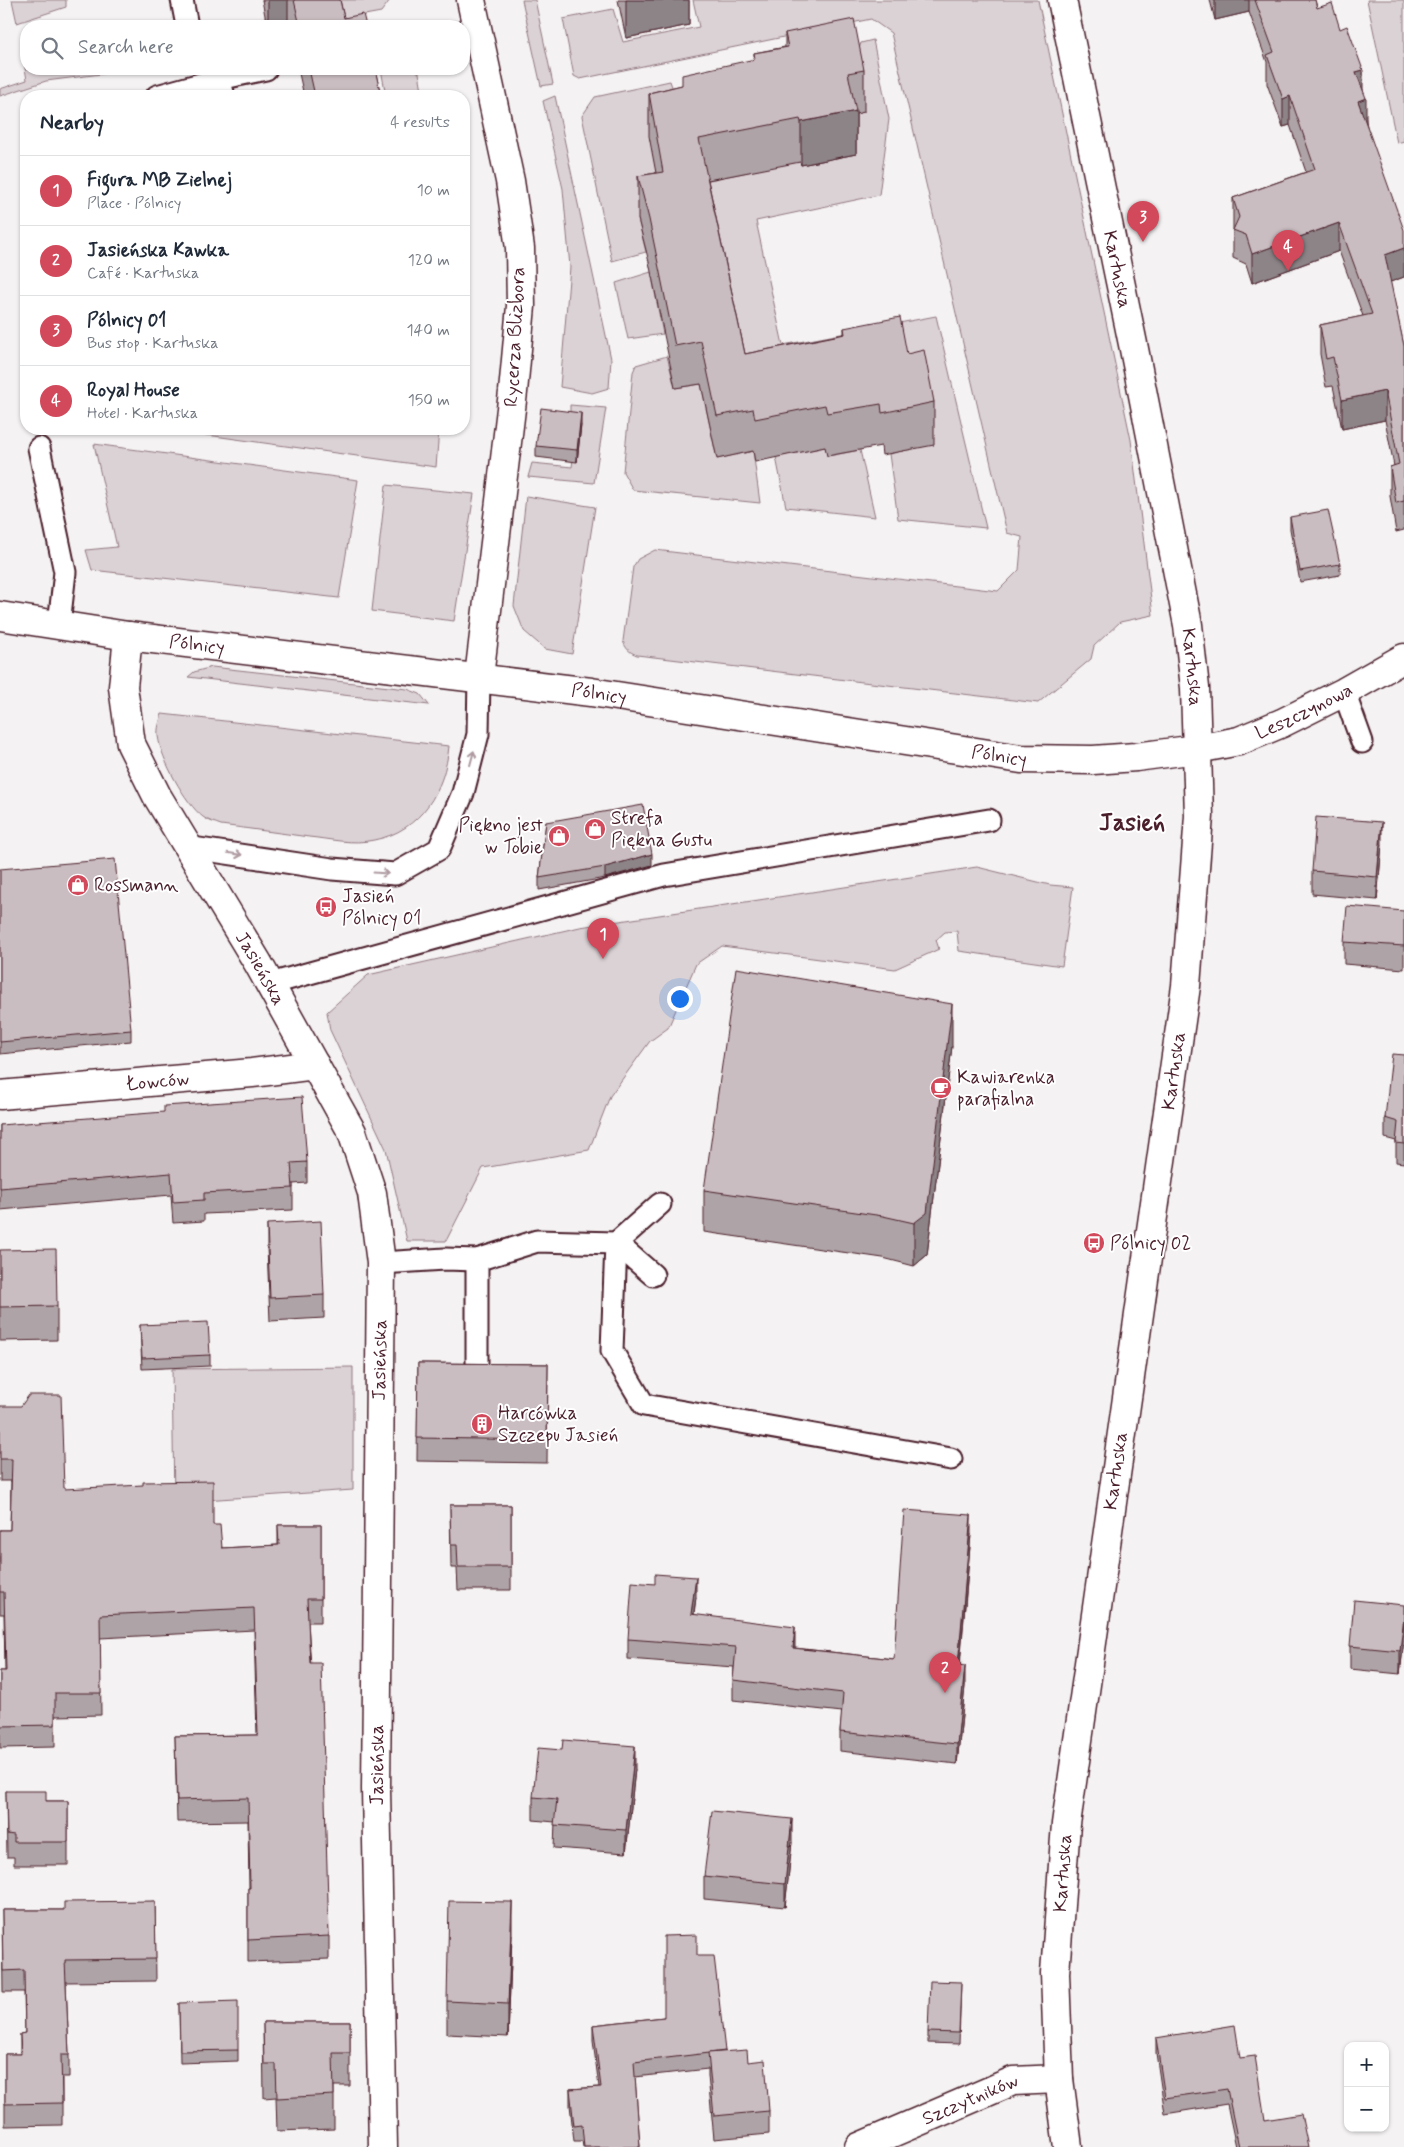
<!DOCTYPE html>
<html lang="en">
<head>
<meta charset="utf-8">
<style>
  :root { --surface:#fff; --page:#f2f2f3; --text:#1f2937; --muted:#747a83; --line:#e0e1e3; --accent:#d1495b }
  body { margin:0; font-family:Mynerve,sans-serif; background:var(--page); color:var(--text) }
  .controls { position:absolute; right:15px; bottom:15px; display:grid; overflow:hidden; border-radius:10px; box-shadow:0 1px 4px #0004 }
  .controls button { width:45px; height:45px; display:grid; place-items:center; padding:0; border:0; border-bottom:1px solid var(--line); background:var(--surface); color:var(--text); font:25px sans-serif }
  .you { position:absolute; left:679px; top:998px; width:18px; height:18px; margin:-12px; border:4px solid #fff; border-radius:50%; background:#1a73e8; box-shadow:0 0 0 8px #1a73e833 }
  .badge { display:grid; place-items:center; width:32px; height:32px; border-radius:50%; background:var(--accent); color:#fff; font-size:16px; font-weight:700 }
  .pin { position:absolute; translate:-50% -41px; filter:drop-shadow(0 1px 2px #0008) }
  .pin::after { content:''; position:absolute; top:26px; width:18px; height:15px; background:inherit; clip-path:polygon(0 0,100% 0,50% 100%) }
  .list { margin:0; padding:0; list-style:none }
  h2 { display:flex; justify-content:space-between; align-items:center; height:65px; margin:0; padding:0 20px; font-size:21px }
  h2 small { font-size:16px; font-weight:400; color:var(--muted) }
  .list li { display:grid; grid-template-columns:32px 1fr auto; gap:15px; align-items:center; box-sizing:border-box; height:70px; padding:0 20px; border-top:1px solid var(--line) }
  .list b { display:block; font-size:19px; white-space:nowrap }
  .list p { margin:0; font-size:16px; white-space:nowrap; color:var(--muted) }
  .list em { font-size:16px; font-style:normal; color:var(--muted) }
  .icon { flex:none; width:28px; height:28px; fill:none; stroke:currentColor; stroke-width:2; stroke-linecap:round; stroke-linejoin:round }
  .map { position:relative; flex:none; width:1404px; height:2147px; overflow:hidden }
  .search { position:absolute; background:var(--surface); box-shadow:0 1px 4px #0004; left:20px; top:20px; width:450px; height:55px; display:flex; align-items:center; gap:12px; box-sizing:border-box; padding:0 18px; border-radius:20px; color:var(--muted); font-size:19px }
  .panel { position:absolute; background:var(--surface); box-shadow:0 1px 4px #0004; left:20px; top:90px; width:450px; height:345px; border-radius:20px }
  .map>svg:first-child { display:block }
  .green { fill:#dbd2d5; stroke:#927880 }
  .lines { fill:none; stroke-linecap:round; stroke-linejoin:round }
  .service-casing { stroke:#4a1f2b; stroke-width:25 }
  .minor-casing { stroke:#4a1f2b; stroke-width:31 }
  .tertiary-casing { stroke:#4a1f2b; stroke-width:31 }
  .service { stroke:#fff; stroke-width:21 }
  .minor { stroke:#fff; stroke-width:28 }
  .tertiary { stroke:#fff; stroke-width:28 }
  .wall { fill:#aea3a6; stroke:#4a1f2b }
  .shaded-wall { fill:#8d8487; stroke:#4a1f2b }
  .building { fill:#cabdc1; stroke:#4a1f2b }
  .oneway { stroke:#ae9aa0 }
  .labels { text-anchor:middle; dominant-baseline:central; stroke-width:4; stroke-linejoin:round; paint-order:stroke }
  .street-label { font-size:19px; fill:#4a1f2b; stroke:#fff }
  .poi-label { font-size:19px; fill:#4a1f2b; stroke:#fff; text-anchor:start }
  .district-label { font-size:24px; font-weight:bold; fill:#4a1f2b; stroke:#fff }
</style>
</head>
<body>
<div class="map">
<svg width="1404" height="2147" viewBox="0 0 1404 2147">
  <rect width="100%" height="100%" fill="#f4f2f2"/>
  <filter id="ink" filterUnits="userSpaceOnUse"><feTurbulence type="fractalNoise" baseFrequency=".02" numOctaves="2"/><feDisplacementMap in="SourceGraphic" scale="10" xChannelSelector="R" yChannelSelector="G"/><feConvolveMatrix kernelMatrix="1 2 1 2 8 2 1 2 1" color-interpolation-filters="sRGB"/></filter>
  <g filter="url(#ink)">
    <g class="green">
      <polygon points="12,0 66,0 66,7 17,23"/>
      <polygon points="339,0 390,0 381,12 343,19"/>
      <polygon points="522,0 535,0 553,84 541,86"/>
      <path d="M693,0H1038L1131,440L1153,615L1120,622L1094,646L1091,659L1038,703L637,655C629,652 626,649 623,641L633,567L638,559L655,550L998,591L1019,570L1022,537L1007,533L891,33L871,19L580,79L574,76L563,19L613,9L623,42L699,27Z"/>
      <polygon points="1367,0 1404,0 1404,141 1397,143"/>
      <polygon points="873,40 889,119 879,195 756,221 783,345 936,316 986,528 898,519 889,454 934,444 745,397 699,182 748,172 798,153 801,165 848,115 864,112 854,62 861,43"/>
      <polygon points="26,50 26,69 102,69 109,73 46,81 0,96 0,89 27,80 22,51"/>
      <polygon points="381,69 414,69 419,73 423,96 386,96"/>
      <polygon points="670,81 682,115 659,191 638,219 646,252 612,261 582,116 595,97"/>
      <polygon points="555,96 611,359 609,388 592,393 560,387 570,267 563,189 543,101"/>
      <polygon points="651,272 663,334 628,339 616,283"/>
      <polygon points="667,356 675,388 701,384 717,459 753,451 760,503 633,490 623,472 633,372 636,365"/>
      <polygon points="570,405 606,408 594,483 528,477 532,463 572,467 578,419 570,418"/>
      <polygon points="164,429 439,429 436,467"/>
      <polygon points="94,444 358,480 339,598 92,570 86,550 117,547"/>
      <polygon points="825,447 828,456 860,450 875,517 786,507 776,457"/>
      <polygon points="386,485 474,494 454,621 372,611"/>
      <polygon points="526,496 595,507 572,654 545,649 524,631 514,606"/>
      <polygon points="212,667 407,689 420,694 429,705 188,677 194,672"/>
      <path d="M162,714L449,746C445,790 421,831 374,840C352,845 330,839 309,837C280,833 251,829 221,825C216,823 208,821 203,817C185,803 161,759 158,736C157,728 160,721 162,714Z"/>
      <polygon points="977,867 1050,885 1073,887 1062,966 959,951 957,931 945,932 936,940 939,949 895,969 722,946 696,964 668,1028 650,1041 610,1096 589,1150 483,1168 446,1241 407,1241 386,1149 330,1030 327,1012 368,975 580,927"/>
      <polygon points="353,1367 353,1490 174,1502 172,1369"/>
    </g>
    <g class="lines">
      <g class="service-casing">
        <g id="service">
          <polyline points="182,0 187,26"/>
          <polyline points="212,69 219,79 266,69"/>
          <polyline points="157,96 219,79 224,96"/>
          <polyline points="39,448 65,572 59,624"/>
          <polyline points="1344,692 1362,742"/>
          <polyline points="186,847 332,869 395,874 439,849 463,793 478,734 479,677"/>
          <polyline points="270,984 664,875 989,820"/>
          <polyline points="381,1263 445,1259 477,1260 537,1241 616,1243 612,1351 644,1405 951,1459"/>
          <polyline points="653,1275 616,1243 660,1204"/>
          <polyline points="477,1368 477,1260"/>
        </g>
      </g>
      <g class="minor-casing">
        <g id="minor">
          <polyline points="471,0 510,181 520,248 521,306 513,392 479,677"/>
          <path id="s1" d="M0,616L128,636L591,692L1021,759L1093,760L1136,757L1197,749"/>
          <path id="s2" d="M128,636L123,687L131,744L157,796L258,963L352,1132L372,1193L381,1263L376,1789L383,2147"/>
          <path id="s3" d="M0,1095L252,1073L315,1065"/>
          <path id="s4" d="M859,2147L1013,2081L1059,2079"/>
        </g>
      </g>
      <g class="tertiary-casing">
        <g id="tertiary">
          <path id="s5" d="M1062,0L1134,349L1188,625L1195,688L1199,816L1186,986L1066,1824L1055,1973L1059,2079L1068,2147"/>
          <path id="s6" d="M1197,749L1239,741L1282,723L1344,692L1404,658"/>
        </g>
      </g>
      <use href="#service" class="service"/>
      <use href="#minor" class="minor"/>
      <use href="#tertiary" class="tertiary"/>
    </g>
    <g class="wall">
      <polygon points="262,0 340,0 344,18 366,26 289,26 288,24 277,26 267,26"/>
      <polygon points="618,0 689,0 689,25 626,38"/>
      <polygon points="1210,0 1315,0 1317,8 1363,90 1366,122 1404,277 1390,282 1404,346 1404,530 1396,532 1390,496 1390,467 1394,466 1385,420 1342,429 1333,386 1326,387 1320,354 1320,325 1363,316 1339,251 1252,283 1246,264 1233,258 1233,198 1306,172 1290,125 1283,127 1267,84 1267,62 1249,12 1215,20"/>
      <polygon points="785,33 864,70 864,112 856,114 856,154 801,165 800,162 708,180 745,354 844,334 844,328 907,354 934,402 934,445 882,455 881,446 827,456 825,447 755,462 753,451 717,459 701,384 675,388 649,262 638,219 638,176 656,173 649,136 649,93 682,85 754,59 754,53 785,47"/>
      <polygon points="298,69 375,69 381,96 304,96"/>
      <polygon points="581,425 577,462 536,457 536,446"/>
      <polygon points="1290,517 1340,564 1340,575 1300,582 1290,529"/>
      <polygon points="546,822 652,865 605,878 539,890 539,878"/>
      <polygon points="1382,844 1377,900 1312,894 1312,871"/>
      <polygon points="0,869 131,1030 131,1041 0,1054"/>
      <polygon points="1404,911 1404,969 1344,964 1344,942"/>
      <polygon points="952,1046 927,1255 914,1266 883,1258 704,1232 704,1190"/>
      <polygon points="1404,1055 1404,1163 1396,1162 1396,1141 1385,1138 1385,1118"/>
      <polygon points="0,1125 307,1162 307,1183 293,1184 293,1210 204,1214 204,1221 173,1223 171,1195 0,1210"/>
      <polygon points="267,1224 324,1295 324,1318 270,1321 267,1247"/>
      <polygon points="0,1250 57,1306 57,1340 0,1341"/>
      <polygon points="140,1325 210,1355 210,1366 142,1369"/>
      <polygon points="418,1363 548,1364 547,1463 417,1461"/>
      <polygon points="0,1406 64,1489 213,1525 222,1548 278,1545 278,1525 321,1525 321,1622 308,1622 329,1936 329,1959 248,1962 248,1888 249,1888 248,1821 177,1822 175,1736 257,1735 254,1630 100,1638 101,1715 55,1716 55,1747 0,1748 0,1671 5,1671 4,1614 0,1614 0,1530 10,1530 11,1481 0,1481"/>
      <polygon points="450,1505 511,1505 511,1590 458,1590 457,1568 451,1568"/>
      <polygon points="971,1534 960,1666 965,1686 957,1764 840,1751 840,1732 842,1712 733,1700 733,1680 734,1667 628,1659 628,1639 696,1597 694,1614 795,1648 894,1659"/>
      <polygon points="1404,1605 1404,1639 1400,1674 1350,1669 1350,1646"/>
      <polygon points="635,1769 626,1853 554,1848 555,1822 533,1820 533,1797"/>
      <polygon points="6,1791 46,1801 68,1801 68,1865 14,1865 14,1857 7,1857"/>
      <polygon points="792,1842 785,1907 704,1899 704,1876"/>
      <polygon points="155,1901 156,1981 66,1982 69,2055 69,2077 62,2077 62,2125 5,2126 5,2054 20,2054 20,2034 25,2033 24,1992 3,1992 2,1910 64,1910"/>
      <polygon points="512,1935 508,2037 447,2034 447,2001"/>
      <polygon points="697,1956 725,2052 748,2062 769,2111 769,2134 714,2139 708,2076 708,2069 635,2077 640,2147 583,2147 582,2141 574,2141 570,2105 570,2089 599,2087 593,2041 593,2025 664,2017"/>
      <polygon points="961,1982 959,2044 928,2043 928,2032"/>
      <polygon points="179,2003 238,2050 238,2061 180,2063"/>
      <polygon points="263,2022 350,2022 350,2086 334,2086 334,2129 277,2131 276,2097 264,2098"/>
      <polygon points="1156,2038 1240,2058 1265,2120 1308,2147 1236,2147 1227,2104 1165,2114 1156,2053"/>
    </g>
    <g class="shaded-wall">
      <polygon points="268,0 288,0 288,24 277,26 268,26"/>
      <polygon points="626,0 689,0 689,25 626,38"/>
      <polygon points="1215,0 1249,0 1249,12 1215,20"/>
      <polygon points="1363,70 1363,99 1356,72"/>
      <polygon points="1290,96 1290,125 1283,127 1283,99"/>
      <polygon points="1366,98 1366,127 1358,101"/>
      <polygon points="856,111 856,154 801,165 801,122"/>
      <polygon points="1339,223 1339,251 1252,283 1252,254"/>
      <polygon points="1404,248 1404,277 1385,284 1385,255"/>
      <polygon points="1385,391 1385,420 1342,429 1342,400"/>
      <polygon points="581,413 581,425 577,462 577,450"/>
      <polygon points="1382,822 1382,844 1377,900 1377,877"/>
      <polygon points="652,854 652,865 605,878 605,867"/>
      <polygon points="952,1004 952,1046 927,1255 914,1266 914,1223"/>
      <polygon points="971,1515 971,1534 958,1685 958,1665"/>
      <polygon points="696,1577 696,1597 691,1633 691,1614"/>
      <polygon points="1404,1616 1404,1639 1400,1674 1400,1651"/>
      <polygon points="795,1627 795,1647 793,1668 793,1648"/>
      <polygon points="965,1666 965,1686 957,1764 957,1744"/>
      <polygon points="635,1746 635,1769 626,1853 626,1830"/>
      <polygon points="792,1819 792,1842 785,1907 785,1884"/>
      <polygon points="512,1902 512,1935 508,2037 508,2004"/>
    </g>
    <g class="building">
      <polygon points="294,0 340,0 344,18 363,14 366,26 300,26"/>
      <polygon points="1255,0 1315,0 1317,8 1332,3 1340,29 1347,26 1363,70 1356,72 1366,98 1358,101 1404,230 1404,248 1385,255 1404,346 1404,501 1396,503 1390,467 1399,464 1385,391 1342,400 1333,357 1326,359 1320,325 1372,314 1339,223 1252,254 1246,235 1233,230 1239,217 1233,198 1315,169 1290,96 1283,99 1267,55 1274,52"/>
      <polygon points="854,19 864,70 848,73 856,111 801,122 800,119 699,139 745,354 845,334 844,328 900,317 907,354 924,350 934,402 882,413 881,404 827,413 825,405 755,419 753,409 717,416 701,341 675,346 649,219 638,176 663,172 649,93 682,85 682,75 755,59 754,53 788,47 785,33"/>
      <polygon points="309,69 375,69 381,96 315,96"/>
      <polygon points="541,408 581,413 577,450 536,446"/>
      <polygon points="1328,510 1340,564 1300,571 1290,517"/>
      <polygon points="643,805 652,854 605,867 539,878 546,822"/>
      <polygon points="1316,817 1382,822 1377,877 1312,871"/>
      <polygon points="115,859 131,1030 0,1042 0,869"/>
      <polygon points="1347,906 1404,911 1404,946 1344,942"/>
      <polygon points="736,968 952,1004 927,1213 914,1223 883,1216 704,1190"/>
      <polygon points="1392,1054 1404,1055 1404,1144 1396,1143 1398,1122 1385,1118"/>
      <polygon points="302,1097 307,1162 291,1163 293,1188 204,1193 204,1200 173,1202 171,1173 0,1188 0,1125 164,1112 164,1106"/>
      <polygon points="321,1221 324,1295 270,1298 267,1224"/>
      <polygon points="56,1249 57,1306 0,1307 0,1250"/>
      <polygon points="208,1322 210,1355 142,1358 140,1325"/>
      <polygon points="418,1363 548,1364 547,1440 417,1438"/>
      <polygon points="29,1395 61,1395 64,1489 143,1485 143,1482 213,1481 213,1525 220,1525 222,1548 279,1545 278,1525 321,1525 321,1599 307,1599 310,1663 321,1663 329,1936 248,1940 248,1888 250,1888 248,1798 177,1800 175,1736 258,1735 254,1608 100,1615 101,1693 55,1693 55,1725 0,1726 0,1671 6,1671 4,1592 0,1592 0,1530 10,1530 12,1459 0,1459 0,1406 21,1406"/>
      <polygon points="450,1505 511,1505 511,1567 458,1567 457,1545 451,1545"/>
      <polygon points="904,1510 971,1515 958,1665 965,1666 957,1744 840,1732 843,1693 733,1680 736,1647 628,1639 632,1582 655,1584 655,1574 696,1577 691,1614 795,1627 793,1648 894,1659"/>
      <polygon points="1354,1600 1404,1605 1404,1616 1400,1651 1350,1646"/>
      <polygon points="563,1740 635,1746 626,1830 554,1825 557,1799 533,1797 538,1748 562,1750"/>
      <polygon points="6,1791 46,1791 46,1801 68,1801 68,1842 14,1842 14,1835 7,1834"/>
      <polygon points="712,1811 792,1819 785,1884 704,1876"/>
      <polygon points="155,1901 156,1959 65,1960 69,2055 61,2055 62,2103 5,2104 5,2054 21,2054 20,2034 25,2033 24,1970 3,1971 2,1910 64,1910 64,1902"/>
      <polygon points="449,1901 512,1902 508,2004 447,2001"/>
      <polygon points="697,1935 697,1956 714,1956 725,2051 634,2062 640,2147 584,2147 582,2125 574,2126 570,2089 601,2087 593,2025 664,2017 664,1936"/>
      <polygon points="930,1981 961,1982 959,2033 928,2032"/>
      <polygon points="238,2001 238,2050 180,2051 179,2003"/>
      <polygon points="263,2022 350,2022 350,2053 333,2053 334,2095 277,2098 276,2064 264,2064"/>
      <polygon points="1235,2025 1240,2058 1255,2056 1265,2120 1301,2114 1308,2147 1239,2147 1227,2089 1165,2098 1156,2038"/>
      <polygon points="747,2050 748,2062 765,2060 769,2111 714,2116 708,2053"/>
    </g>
    <defs><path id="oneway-shaft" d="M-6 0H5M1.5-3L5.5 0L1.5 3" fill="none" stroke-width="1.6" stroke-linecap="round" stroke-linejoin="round" transform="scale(1.25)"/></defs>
    <g class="oneway">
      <use href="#oneway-shaft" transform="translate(472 758) rotate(-75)"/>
      <use href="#oneway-shaft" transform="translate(235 854) rotate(9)"/>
      <use href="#oneway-shaft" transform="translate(381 873) rotate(4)"/>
    </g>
  </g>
  <defs>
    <g id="shop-disc" transform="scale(1.125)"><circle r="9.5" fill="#d1495b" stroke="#fff"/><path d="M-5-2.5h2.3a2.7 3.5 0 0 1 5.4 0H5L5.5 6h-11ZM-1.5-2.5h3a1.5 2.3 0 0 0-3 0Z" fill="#fff"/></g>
    <g id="bus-disc" transform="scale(1.125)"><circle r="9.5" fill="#d1495b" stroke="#fff"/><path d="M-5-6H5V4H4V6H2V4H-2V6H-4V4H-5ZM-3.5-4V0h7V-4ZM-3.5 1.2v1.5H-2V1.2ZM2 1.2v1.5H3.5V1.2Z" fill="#fff"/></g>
    <g id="cafe-disc" transform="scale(1.125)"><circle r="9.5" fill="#d1495b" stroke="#fff"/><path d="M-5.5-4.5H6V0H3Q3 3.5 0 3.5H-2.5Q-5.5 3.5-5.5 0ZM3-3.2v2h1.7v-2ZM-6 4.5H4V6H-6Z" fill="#fff"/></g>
    <g id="building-disc" transform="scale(1.125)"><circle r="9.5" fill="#d1495b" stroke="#fff"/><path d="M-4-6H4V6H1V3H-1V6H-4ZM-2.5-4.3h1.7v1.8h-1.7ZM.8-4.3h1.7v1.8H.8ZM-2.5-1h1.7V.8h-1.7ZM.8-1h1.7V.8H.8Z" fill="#fff"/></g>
  </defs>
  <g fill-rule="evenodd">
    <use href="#shop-disc" x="595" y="829"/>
    <use href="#shop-disc" x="559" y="836"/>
    <use href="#shop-disc" x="78" y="885"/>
    <use href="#bus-disc" x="326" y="907"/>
    <use href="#cafe-disc" x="941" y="1088"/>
    <use href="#bus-disc" x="1094" y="1243"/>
    <use href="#building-disc" x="482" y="1424"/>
  </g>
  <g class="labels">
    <g class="street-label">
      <text stroke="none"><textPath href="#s5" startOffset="275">Kartuska</textPath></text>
      <text transform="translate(515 337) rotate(-87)">Rycerza Blizbora</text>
      <text stroke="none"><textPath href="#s1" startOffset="199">Pólnicy</textPath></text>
      <text stroke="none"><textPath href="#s5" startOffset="680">Kartuska</textPath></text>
      <text stroke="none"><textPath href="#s1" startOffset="604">Pólnicy</textPath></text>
      <text stroke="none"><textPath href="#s6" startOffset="114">Leszczynowa</textPath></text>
      <text stroke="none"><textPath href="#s1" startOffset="1009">Pólnicy</textPath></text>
      <text stroke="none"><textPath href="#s2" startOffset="368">Jasieńska</textPath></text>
      <text transform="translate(1174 1071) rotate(-82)">Kartuska</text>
      <text stroke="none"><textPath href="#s3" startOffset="158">Łowców</textPath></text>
      <text transform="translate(380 1360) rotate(-89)">Jasieńska</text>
      <text transform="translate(1116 1471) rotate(-82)">Kartuska</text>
      <text transform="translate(377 1765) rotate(-90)">Jasieńska</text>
      <text transform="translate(1063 1873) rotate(-86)">Kartuska</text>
      <text stroke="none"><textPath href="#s4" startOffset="121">Szczytników</textPath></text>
    </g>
    <g class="poi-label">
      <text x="611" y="818">Strefa<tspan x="611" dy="22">Piękna Gustu</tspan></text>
      <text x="543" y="825" text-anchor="end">Piękno jest<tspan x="543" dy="22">w Tobie</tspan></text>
      <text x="94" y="885">Rossmann</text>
      <text x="342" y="896">Jasień<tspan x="342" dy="22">Pólnicy 01</tspan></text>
      <text x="957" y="1077">Kawiarenka<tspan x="957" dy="22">parafialna</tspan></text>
      <text x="1110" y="1243">Pólnicy 02</text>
      <text x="498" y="1413">Harcówka<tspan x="498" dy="22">Szczepu Jasień</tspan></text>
    </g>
    <g class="district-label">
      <text x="1132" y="823">Jasień</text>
    </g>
  </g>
</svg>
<div class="controls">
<button>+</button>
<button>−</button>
</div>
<div class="you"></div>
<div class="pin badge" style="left:603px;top:959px">1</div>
<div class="pin badge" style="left:945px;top:1693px">2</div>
<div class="pin badge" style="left:1143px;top:242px">3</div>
<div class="pin badge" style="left:1288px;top:271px">4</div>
<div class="search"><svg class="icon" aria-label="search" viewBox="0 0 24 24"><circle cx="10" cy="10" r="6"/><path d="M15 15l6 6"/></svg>Search here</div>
<section class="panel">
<h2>Nearby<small>4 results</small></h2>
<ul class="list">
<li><span class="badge">1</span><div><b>Figura MB Zielnej</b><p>Place · Pólnicy</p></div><em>10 m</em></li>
<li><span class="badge">2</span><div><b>Jasieńska Kawka</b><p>Café · Kartuska</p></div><em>120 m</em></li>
<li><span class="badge">3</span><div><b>Pólnicy 01</b><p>Bus stop · Kartuska</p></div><em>140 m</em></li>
<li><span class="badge">4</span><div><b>Royal House</b><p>Hotel · Kartuska</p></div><em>150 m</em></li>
</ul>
</section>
</div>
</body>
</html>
